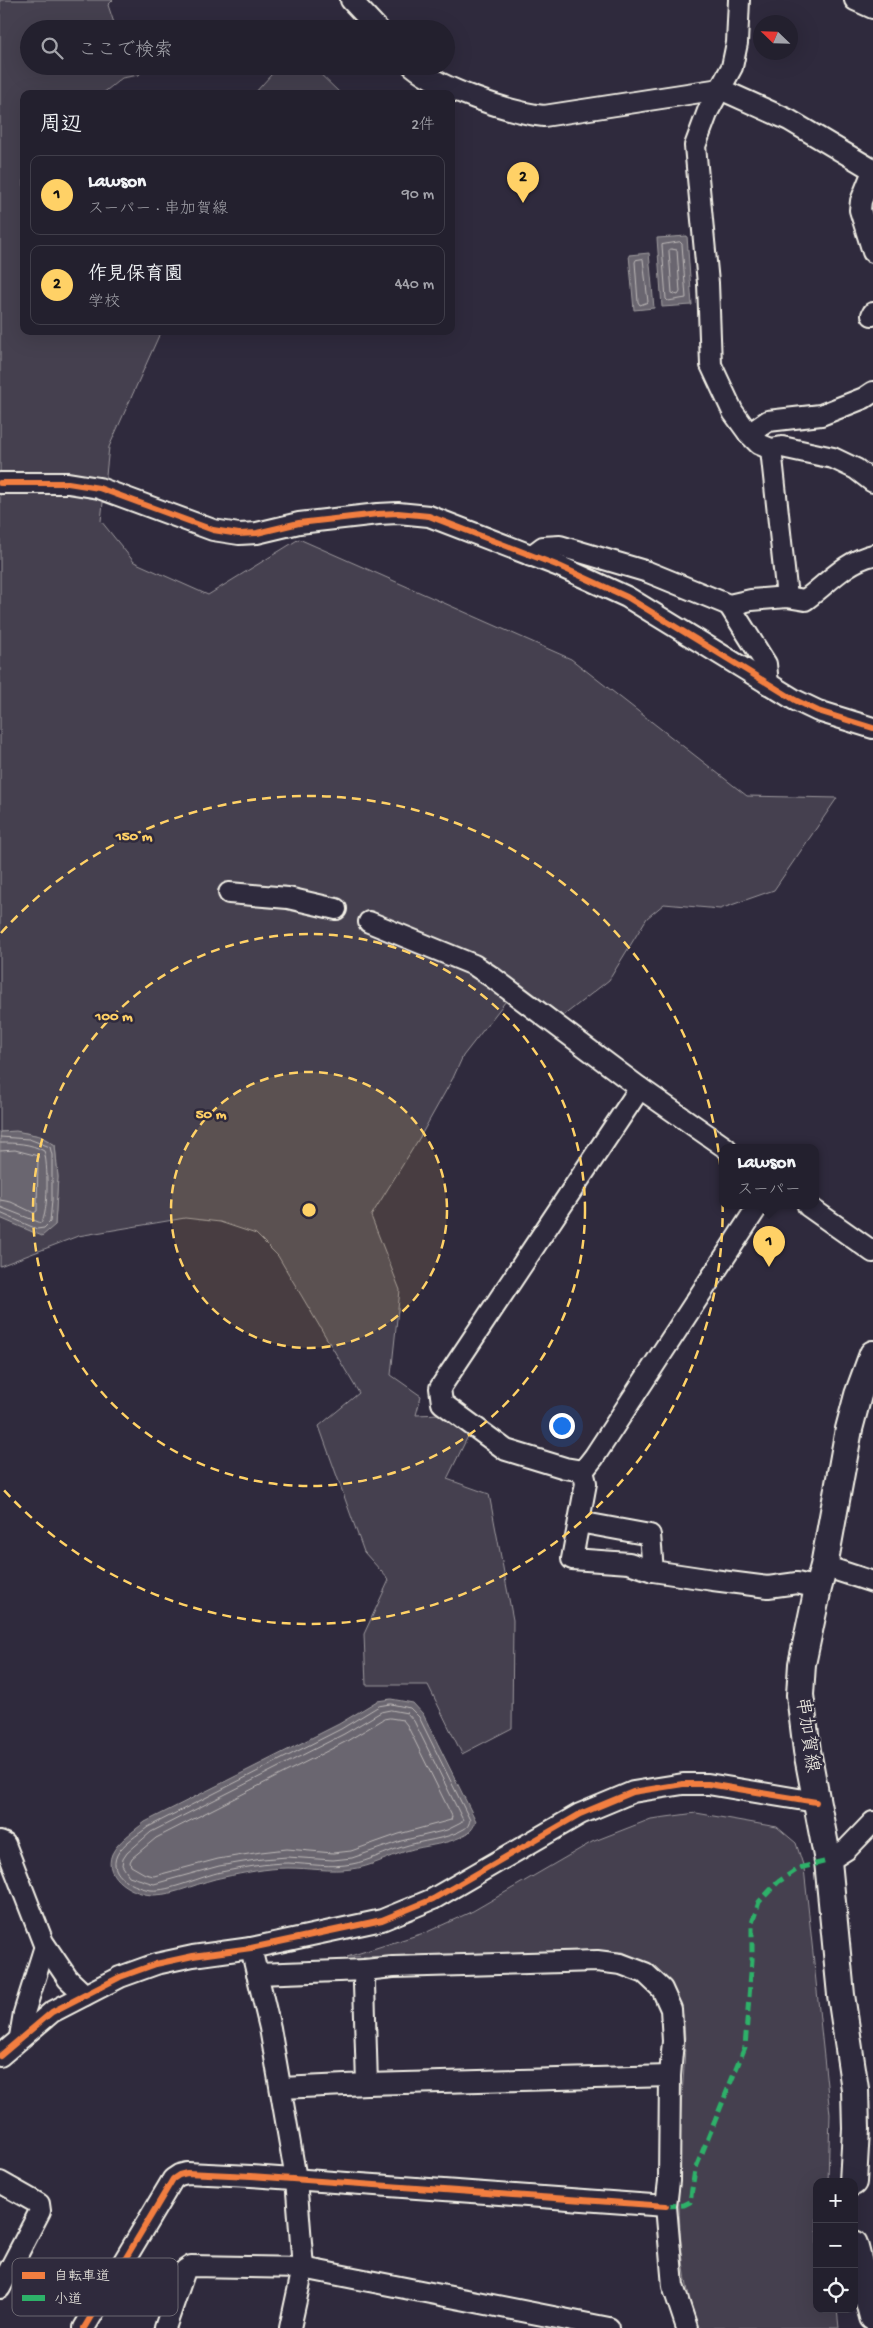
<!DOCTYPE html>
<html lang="ja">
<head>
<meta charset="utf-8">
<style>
  :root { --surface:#23202e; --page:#2b2836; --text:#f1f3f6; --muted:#a3a3aa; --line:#403e4a; --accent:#ffd166 }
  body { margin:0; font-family:"Gochi Hand","Klee One",sans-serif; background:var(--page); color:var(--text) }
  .controls { position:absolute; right:15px; bottom:15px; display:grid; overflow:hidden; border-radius:10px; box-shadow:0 5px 20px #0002 }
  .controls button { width:45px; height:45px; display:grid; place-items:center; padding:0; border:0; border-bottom:1px solid var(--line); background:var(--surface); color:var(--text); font:25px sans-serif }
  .compass { position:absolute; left:753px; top:15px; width:45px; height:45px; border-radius:50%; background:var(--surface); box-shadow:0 5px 20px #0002; rotate:293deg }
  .you { position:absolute; left:561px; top:1425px; width:18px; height:18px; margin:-12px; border:4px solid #fff; border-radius:50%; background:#1a73e8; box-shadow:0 0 0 8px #1a73e833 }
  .badge { display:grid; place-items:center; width:32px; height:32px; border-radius:50%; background:var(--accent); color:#111; font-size:16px; font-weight:700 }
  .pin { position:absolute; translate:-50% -41px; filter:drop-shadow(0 1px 2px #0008) }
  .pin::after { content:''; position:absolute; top:26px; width:18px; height:15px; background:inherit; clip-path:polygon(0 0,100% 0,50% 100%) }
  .popup { position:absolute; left:719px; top:1144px; width:100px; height:65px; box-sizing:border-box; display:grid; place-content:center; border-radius:10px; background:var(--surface); filter:drop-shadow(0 1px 4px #0005); font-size:16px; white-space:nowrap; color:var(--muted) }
  .popup b { font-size:19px; color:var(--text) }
  .popup::after { content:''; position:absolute; left:50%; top:100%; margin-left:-10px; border:10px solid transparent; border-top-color:var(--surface) }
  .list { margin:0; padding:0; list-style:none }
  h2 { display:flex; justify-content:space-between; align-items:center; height:65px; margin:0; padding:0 20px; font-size:21px }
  h2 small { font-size:16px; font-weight:400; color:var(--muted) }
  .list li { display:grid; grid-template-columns:32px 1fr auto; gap:15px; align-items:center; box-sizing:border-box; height:80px; margin:0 10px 10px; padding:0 10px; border:1px solid var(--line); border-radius:10px }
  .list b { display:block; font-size:19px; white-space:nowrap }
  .list p { margin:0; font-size:16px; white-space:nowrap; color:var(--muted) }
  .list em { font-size:16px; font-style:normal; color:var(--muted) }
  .icon { flex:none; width:28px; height:28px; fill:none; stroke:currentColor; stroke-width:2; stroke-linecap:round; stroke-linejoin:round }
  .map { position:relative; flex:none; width:873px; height:2328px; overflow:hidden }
  .search { position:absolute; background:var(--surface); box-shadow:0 5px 20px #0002; left:20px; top:20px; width:435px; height:55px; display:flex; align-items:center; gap:12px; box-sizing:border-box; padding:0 18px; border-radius:28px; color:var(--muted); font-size:19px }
  .panel { position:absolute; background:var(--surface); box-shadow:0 5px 20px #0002; left:20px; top:90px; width:435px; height:245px; border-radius:10px }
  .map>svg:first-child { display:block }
  .green { fill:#454050; stroke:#9c989c }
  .water { fill:#6a6670; stroke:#a19ea0 }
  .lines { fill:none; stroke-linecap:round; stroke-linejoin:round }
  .shore { stroke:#bdb9b8; stroke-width:1 }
  .minor-casing { stroke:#f4f1e8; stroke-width:24 }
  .major-casing { stroke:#f4f1e8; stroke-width:30 }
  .minor { stroke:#2f2a3d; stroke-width:20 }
  .major { stroke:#2f2a3d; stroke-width:26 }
  .quiet { stroke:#2db169; stroke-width:5; stroke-dasharray:10 5; stroke-linecap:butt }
  .cycleway-casing { stroke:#2f2a3d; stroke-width:9 }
  .cycleway { stroke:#f27e40; stroke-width:6 }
  .ring { fill:none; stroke:#ffd166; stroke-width:2.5; stroke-dasharray:9 6 }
  .labels { text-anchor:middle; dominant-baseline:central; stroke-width:5; stroke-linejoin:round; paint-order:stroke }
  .street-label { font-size:19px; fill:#f4f1e8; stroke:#2f2a3d }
  .key { fill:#2f2a3d; stroke:#6a6670; stroke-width:1 }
  .key-label { font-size:14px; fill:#f4f1e8 }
  .centre { fill:#ffd166; stroke:#2f2a3d; stroke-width:2.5 }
  .ring-label { font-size:15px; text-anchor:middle; font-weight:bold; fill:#ffd166; stroke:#2f2a3d; stroke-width:5; stroke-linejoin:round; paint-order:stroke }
</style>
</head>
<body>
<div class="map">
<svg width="873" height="2328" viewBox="0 0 873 2328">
  <rect width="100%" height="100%" fill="#2f2a3d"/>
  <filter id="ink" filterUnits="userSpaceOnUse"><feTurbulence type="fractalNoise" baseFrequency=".02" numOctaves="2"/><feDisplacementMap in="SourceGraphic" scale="10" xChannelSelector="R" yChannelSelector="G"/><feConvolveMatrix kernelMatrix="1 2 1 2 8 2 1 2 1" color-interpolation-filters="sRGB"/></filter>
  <g filter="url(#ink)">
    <g class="green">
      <path d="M0,0H113L108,5L116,29H29V66H144L139,75L122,78L102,94H24V331H161L109,447L101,521L134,562L208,595L299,539L571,659L747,796L837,798L774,890L720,909L664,904L647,918L609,980L563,1016L520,983L463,1056L453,1078L420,1137L371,1216L400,1290L391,1375L421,1396L416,1415L441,1414L469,1434L447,1479L489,1494L513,1620L512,1728L462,1754L428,1685H366L364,1634L389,1580L364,1552L319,1426L359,1393L278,1256L256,1234L220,1222L185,1218L78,1236L0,1266V1218L55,1225L58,1177L55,1145C39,1133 20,1131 0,1132Z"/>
      <polygon points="279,66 312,66 341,94 254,94"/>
      <path d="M696,1813L777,1827L796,1843L804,1868L830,2114L828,2182H817V2309H837L839,2328H697C677,2260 677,2195 680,2125C681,2089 691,2032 679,2000C668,1972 647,1964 623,1952L347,1957L427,1932L473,1911L592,1842L651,1819Z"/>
    </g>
    <g class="water">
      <polygon points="687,236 692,305 662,307 657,238"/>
      <polygon points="649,253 654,308 634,310 629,255"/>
      <polygon points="16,1131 40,1136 55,1145 58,1177 55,1225 42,1236 0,1218 0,1132"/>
      <path d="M391,1699L413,1703L423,1714L476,1821C474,1826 472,1830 468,1833C450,1845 425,1845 406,1851C388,1857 370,1867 352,1869C330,1872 309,1868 288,1868C267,1868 244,1873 224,1877C201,1881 176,1895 154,1895C134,1895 102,1878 112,1854C118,1841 134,1831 145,1822L339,1724L377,1701Z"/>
    </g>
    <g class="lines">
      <g class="shore">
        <polygon points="680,242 682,244 686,298 668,301 666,299 662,245"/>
        <polygon points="671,249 677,250 680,292 678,295 672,293 669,251"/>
        <polygon points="643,259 648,302 640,305 638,302 635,262 636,260"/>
        <polyline points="0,1137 29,1139 50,1147 52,1155 52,1200 50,1222 44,1228 37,1229 0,1213"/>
        <path d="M0,1143C16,1143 30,1143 44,1151C48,1162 49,1214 41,1223L0,1207"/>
        <polyline points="0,1151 15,1150 38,1156 37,1211 34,1213 11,1202 0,1200"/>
        <path d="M391,1704L410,1708L419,1717L470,1820C469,1824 468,1827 464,1829C446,1840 422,1840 402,1847C386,1852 369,1861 352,1864C331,1868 310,1864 288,1863C267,1863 242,1868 221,1872C202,1876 169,1892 151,1890C136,1888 107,1876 117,1855C123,1843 138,1835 148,1827L341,1729L379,1706Z"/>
        <polygon points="391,1710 407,1713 414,1721 463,1820 461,1823 447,1830 401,1841 352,1858 333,1860 287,1857 262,1859 219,1866 154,1884 129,1876 122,1865 123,1859 127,1853 151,1832 344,1734 381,1712"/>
        <polygon points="390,1718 403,1720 407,1725 452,1816 451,1820 399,1834 351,1851 333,1853 287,1849 261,1852 218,1859 154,1876 145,1874 131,1866 130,1862 132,1858 156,1838 347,1741 384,1719"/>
      </g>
      <g class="minor-casing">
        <g id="minor">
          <polyline points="351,0 378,29"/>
          <polyline points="739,0 737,43 732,67 708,111 695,146 708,283 711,365 733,412 749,434 759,444 771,449 782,447 833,458 856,469 873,482"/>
          <polyline points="855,0 873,8"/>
          <path d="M413,66C441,89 508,112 544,116L720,89L789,120L873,170"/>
          <polyline points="873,171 861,201 860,210 873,252"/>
          <polyline points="872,315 873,313"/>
          <polyline points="749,434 768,421 821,415 864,398 873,392"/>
          <polyline points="771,449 787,597"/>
          <polyline points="0,483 68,483 99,488 213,530 239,534 257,533 299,523 378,514 398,513 429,516 559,566 627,597 795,700 818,711 873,728"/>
          <path d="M531,556L543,547L560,546L648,572L729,605L751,600L787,597L805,600C827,584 846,561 873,555"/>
          <polyline points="729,605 766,664 768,684"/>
          <polyline points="229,893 288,898 336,909"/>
          <polyline points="369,922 474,965 492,977 640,1088 726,1148"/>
          <polyline points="808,1206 873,1252"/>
          <polyline points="583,1471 565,1468 506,1450 442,1403 440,1388 640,1088"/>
          <polyline points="583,1471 586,1483 572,1559 629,1563 653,1571 713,1580 768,1587 797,1583 818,1588"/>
          <polyline points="583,1471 594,1457 758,1206"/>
          <polyline points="579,1522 650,1535 653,1571"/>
          <polyline points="824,1566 873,1582"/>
          <polyline points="0,1842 5,1844 43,1942 68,1979 85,1995"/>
          <polyline points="828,1861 847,1849 873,1822"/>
          <polyline points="251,1948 270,2028 296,2179 303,2268 290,2328"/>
          <polyline points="257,1974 365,1970"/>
          <polyline points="20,2037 24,2013 45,1946"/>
          <polyline points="0,2056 52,2012 120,1977 156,1964 193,1956 251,1948 382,1920 433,1899 580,1814 633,1792 683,1784 708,1784 816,1802"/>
          <polyline points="367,2084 670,2076"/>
          <polyline points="281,2088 367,2084 364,1984 365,1970 393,1967 597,1961 621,1964 645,1973 662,1989 671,2009 673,2041 670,2076 669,2181 666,2206 673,2286 687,2328"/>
          <polyline points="0,2182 39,2204 40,2211 0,2288"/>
          <polyline points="84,2328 173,2179 179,2175 187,2173 251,2176 666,2206"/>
          <polyline points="165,2328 185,2270 191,2266 303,2268 609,2328"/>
        </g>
      </g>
      <g class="major-casing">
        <g id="major">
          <polyline points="853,2182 856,2129 855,2089 841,1995 828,1861 807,1751 800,1695 802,1664 818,1588 824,1566 849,1429 858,1395 873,1354"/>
          <polyline points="854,2244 873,2317"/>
        </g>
      </g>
      <use href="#minor" class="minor"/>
      <use href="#major" class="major"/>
      <polyline class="quiet" points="666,2206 684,2205 690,2202 695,2170 745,2047 752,1960 752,1923 759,1902 778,1882 799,1868 828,1861"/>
      <g class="cycleway-casing">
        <g id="cycleway">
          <polyline points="0,483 68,483 99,488 213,530 239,534 257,533 299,523 378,514 398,513 429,516 559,566 627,597 795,700 818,711 873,728"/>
          <polyline points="0,2056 52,2012 120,1977 156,1964 193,1956 251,1948 382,1920 433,1899 580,1814 633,1792 683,1784 708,1784 816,1802"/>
          <polyline points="84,2328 173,2179 179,2175 187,2173 251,2176 666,2206"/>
        </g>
      </g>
      <use href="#cycleway" class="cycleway"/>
    </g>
  </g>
  <circle cx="309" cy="1210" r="138" fill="#ffd166" fill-opacity=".12"/>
  <g class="ring">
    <circle cx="309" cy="1210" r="138"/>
    <circle cx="309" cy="1210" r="276"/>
    <path d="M1 933A414 414 0 1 1 1 1487"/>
  </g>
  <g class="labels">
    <g class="street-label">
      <text transform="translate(806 1735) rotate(82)">串加賀線</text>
    </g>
  </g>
  <rect x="12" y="2258" width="166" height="58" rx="8" class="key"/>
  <rect x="22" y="2272" width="23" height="7" fill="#f27e40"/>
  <rect x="22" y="2295" width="23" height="6" fill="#2db169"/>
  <g class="key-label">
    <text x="54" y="2280">自転車道</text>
    <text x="54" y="2303">小道</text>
  </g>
  <circle cx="309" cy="1210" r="8" class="centre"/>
  <g class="ring-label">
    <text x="134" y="840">150 m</text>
    <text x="114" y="1020">100 m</text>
    <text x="211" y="1118">50 m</text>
  </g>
</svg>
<div class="controls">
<button>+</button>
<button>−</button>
<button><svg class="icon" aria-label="locate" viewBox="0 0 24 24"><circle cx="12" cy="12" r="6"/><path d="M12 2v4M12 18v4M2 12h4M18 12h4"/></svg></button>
</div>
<svg class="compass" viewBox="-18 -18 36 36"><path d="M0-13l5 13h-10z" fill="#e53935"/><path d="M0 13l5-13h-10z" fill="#a3a3aa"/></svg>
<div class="you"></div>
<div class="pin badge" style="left:769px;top:1267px">1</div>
<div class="popup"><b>Lawson</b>スーパー</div>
<div class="pin badge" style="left:523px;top:203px">2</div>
<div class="search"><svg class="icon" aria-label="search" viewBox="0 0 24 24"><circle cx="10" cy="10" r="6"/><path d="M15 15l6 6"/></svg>ここで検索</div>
<section class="panel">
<h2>周辺<small>2件</small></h2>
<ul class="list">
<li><span class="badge">1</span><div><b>Lawson</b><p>スーパー · 串加賀線</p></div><em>90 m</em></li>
<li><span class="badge">2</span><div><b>作見保育園</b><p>学校</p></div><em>440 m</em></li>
</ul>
</section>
</div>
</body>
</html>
